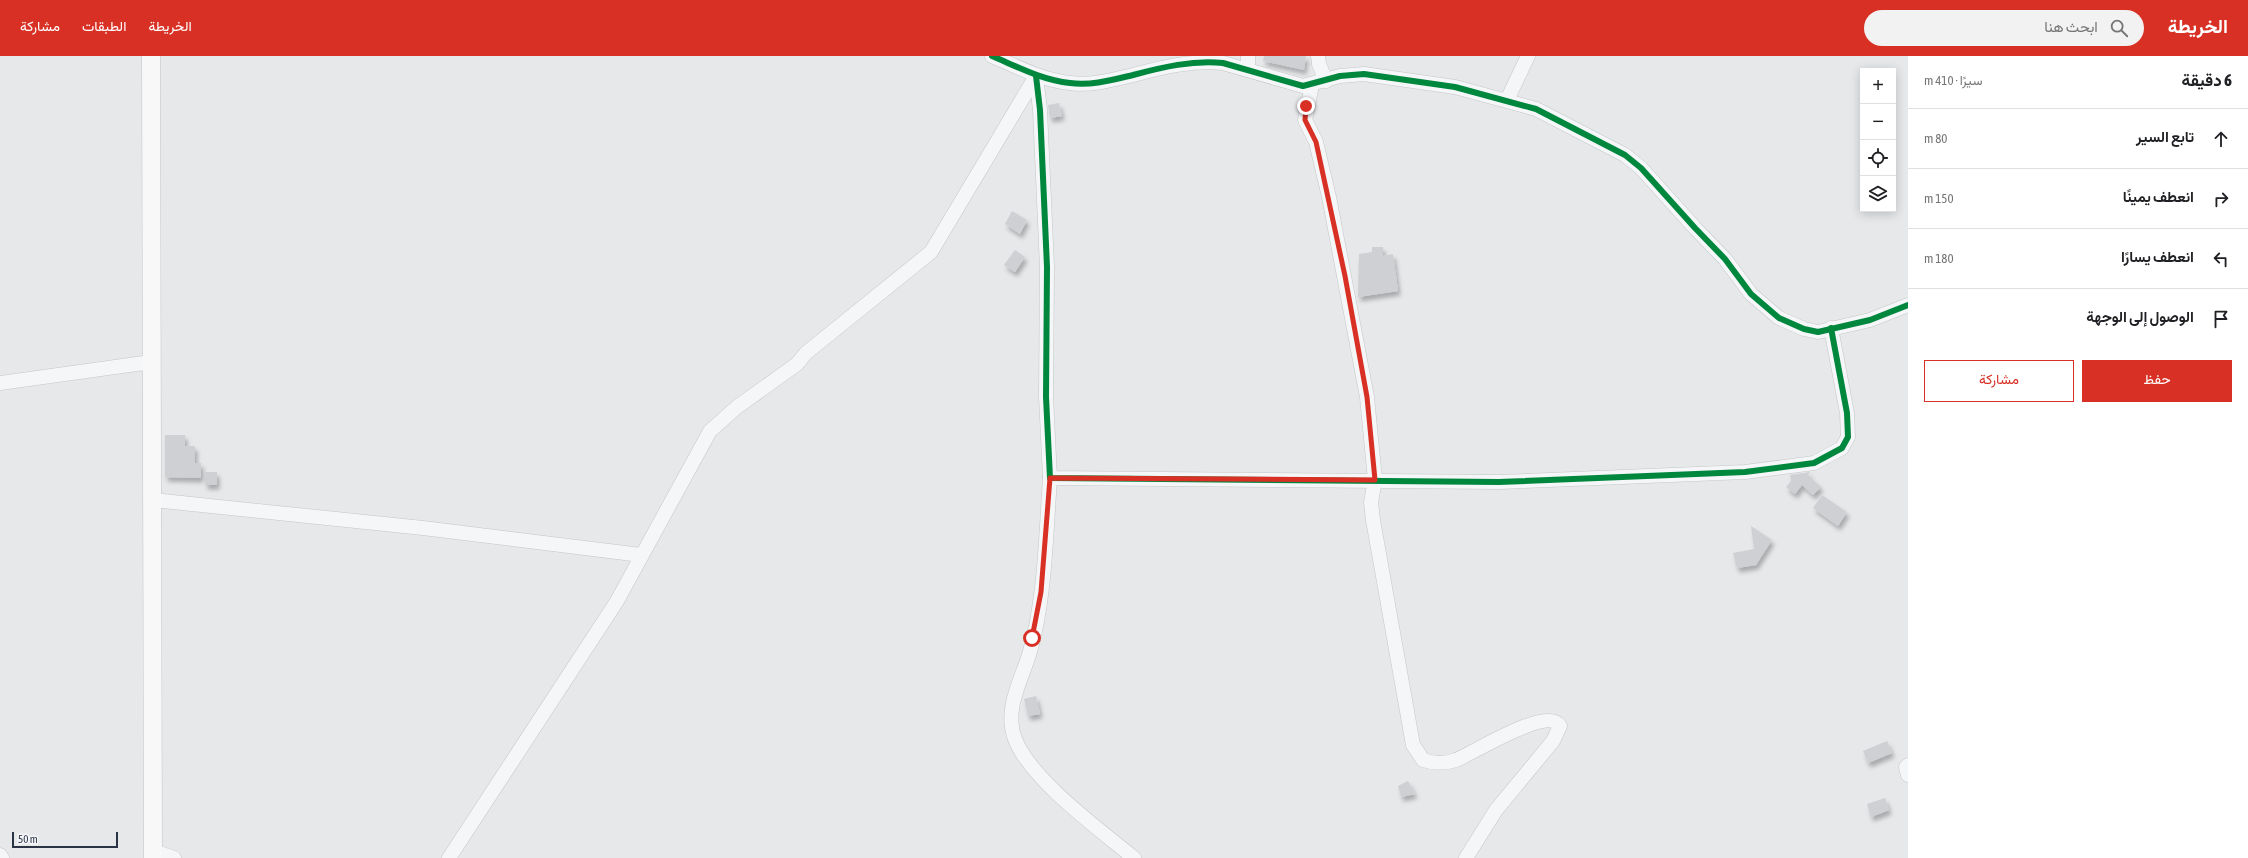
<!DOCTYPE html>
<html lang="ar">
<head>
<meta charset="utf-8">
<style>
  :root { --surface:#fff; --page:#f2f2f2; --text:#202124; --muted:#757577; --line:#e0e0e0; --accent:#d93025 }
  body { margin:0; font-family:"Asap Condensed",Vazirmatn,sans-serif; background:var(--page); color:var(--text); direction:rtl }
  .controls { position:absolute; right:12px; top:12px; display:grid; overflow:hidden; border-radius:0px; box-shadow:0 2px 10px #0003 }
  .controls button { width:36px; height:36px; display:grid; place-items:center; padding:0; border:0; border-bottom:1px solid var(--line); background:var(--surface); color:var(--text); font:20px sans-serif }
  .scale { position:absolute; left:12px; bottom:10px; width:106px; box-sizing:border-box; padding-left:4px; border:2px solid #2b3445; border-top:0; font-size:11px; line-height:14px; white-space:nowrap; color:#2b3445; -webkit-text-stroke:3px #f4f6f9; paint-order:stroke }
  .stop { position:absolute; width:12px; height:12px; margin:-9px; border:3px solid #d93025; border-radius:50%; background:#fff }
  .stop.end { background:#d93025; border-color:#fff; box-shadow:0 1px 4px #0008 }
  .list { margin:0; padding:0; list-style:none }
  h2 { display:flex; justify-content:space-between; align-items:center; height:52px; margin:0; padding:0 16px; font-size:17px }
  h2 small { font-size:13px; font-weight:400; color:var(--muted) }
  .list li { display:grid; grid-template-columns:26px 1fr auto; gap:12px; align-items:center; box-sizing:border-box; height:60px; padding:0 16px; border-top:1px solid var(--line) }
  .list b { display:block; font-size:15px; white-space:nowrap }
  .list em { font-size:13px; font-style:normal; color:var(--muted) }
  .actions { display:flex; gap:8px; padding:12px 16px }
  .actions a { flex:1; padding:9px 0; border:1px solid var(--accent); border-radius:0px; text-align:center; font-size:14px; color:var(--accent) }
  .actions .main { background:var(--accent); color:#fff }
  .icon { flex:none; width:22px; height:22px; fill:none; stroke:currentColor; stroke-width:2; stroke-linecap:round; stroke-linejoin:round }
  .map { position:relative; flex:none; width:1908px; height:802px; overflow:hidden; direction:ltr }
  header { display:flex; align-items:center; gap:24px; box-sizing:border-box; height:56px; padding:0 20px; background:var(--accent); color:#fff }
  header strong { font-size:19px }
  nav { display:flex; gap:22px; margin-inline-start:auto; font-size:14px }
  .search { width:280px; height:36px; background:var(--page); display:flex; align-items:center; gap:10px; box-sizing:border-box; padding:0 14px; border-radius:22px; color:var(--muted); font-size:15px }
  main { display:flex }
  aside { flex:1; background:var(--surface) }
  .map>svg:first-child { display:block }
  .building { fill:#ced0d3; filter:url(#shadow) }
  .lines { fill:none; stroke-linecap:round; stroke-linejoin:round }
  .minor-casing { stroke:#c4c6c8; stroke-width:15 }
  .major-casing { stroke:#c2c5c8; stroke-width:19 }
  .minor { stroke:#f5f6f7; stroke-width:14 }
  .major { stroke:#f8f8f8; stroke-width:18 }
  .cycleway-casing { stroke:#f4f6f9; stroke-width:8 }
  .cycleway { stroke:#00873e; stroke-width:6 }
  .route { stroke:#d93025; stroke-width:5 }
</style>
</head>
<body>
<header>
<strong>الخريطة</strong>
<div class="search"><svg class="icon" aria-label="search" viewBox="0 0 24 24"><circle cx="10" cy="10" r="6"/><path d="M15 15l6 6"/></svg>ابحث هنا</div>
<nav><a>الخريطة</a><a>الطبقات</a><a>مشاركة</a></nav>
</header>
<main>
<aside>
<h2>6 دقيقة<small>سيرًا · 410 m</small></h2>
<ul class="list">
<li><svg class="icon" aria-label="ahead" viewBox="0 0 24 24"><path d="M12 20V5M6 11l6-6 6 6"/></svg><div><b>تابع السير</b></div><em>80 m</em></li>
<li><svg class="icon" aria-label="right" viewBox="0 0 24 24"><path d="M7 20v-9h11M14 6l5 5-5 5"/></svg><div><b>انعطف يمينًا</b></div><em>150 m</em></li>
<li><svg class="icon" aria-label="left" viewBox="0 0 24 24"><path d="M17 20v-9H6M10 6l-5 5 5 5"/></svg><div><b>انعطف يسارًا</b></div><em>180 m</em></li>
<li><svg class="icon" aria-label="arrive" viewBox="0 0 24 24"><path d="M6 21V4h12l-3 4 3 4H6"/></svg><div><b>الوصول إلى الوجهة</b></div></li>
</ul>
<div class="actions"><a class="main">حفظ</a><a>مشاركة</a></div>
</aside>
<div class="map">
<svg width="1908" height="802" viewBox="0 0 1908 802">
  <defs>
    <filter id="shadow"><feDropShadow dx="2.5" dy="4.5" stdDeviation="2" flood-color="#0004"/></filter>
  </defs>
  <rect width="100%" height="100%" fill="#e6e8ea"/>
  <g class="building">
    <polygon points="1264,0 1306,0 1304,14 1263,5"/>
    <polygon points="1059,47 1062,60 1050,62 1048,49"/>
    <polygon points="1012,155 1027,164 1020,178 1005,168"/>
    <polygon points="1372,191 1383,191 1383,200 1393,198 1398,235 1358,241 1359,198 1372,196"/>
    <polygon points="1015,194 1025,201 1015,216 1004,209"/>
    <polygon points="165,379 185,379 185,390 195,390 195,407 201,407 201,422 165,421"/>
    <rect x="205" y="416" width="12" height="13"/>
    <polygon points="1810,416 1808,419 1821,431 1813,439 1802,429 1795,438 1786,431 1791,425 1790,419"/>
    <polygon points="1822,439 1847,456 1838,470 1813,452"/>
    <polygon points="1751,470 1772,484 1756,509 1737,512 1733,497 1754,493"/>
    <polygon points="1036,640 1040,658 1028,660 1024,643"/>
    <polygon points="1887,685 1892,697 1868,707 1863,695"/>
    <polygon points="1408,725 1415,738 1401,741 1398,730"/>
    <polygon points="1885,742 1889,754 1871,761 1867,748"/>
  </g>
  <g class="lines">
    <g class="minor-casing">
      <g id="minor">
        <path d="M992,0C1018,11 1042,24 1070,27C1091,30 1112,24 1133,19C1163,11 1192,4 1223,7L1303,30L1340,20L1364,18L1455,31L1536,53L1625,99L1641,112L1695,172L1725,203L1751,238L1779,262L1804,273L1818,276L1870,264L1908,249"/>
        <polyline points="1248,0 1248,14"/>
        <polyline points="1318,0 1319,8 1326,25"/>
        <polyline points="1036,20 1040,54 1047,211 1046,341 1050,422 1499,426 1745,416 1814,407 1842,392 1848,381 1847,357 1831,272"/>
        <path d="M1312,29L1305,64L1316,86L1329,141L1367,341L1375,424L1371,446L1373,464L1413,689L1423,704C1435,708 1444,708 1456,704C1472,698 1548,649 1560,670L1553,685L1496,754L1466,802"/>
        <polyline points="1507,44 1528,0"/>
        <polyline points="0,327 151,306"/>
        <path d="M1050,422C1046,478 1045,546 1029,599C1020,627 1004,654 1015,683C1030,723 1100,774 1134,802"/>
        <polyline points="153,444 423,472 641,499"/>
        <polyline points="1908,709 1906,711 1908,719"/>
        <polyline points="153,795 174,802"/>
        <polyline points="0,799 2,802"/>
        <polyline points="449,802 617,545 710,375 737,351 797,308 806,297 931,196 1036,20"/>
      </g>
    </g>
    <g class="major-casing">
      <polyline id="major" points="151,0 153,802"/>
    </g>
    <use href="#minor" class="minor"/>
    <use href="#major" class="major"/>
    <g class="cycleway-casing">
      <g id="cycleway">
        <path d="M992,0C1018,11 1042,24 1070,27C1091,30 1112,24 1133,19C1163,11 1192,4 1223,7L1303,30L1340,20L1364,18L1455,31L1536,53L1625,99L1641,112L1695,172L1725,203L1751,238L1779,262L1804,273L1818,276L1870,264L1908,249"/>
        <polyline points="1036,20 1040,54 1047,211 1046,341 1050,422 1499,426 1745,416 1814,407 1842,392 1848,381 1847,357 1831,272"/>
      </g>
    </g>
    <use href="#cycleway" class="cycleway"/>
  </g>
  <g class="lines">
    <polyline class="route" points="1032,582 1041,536 1050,422 1375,424 1367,341 1345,220 1316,86 1305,64 1306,50"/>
  </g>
</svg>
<div class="controls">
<button>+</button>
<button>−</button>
<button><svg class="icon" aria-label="locate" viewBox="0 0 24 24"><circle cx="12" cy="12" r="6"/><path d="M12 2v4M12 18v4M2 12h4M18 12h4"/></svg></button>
<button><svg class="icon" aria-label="layers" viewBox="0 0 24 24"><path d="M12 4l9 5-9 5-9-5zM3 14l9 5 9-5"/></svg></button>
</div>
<div class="scale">50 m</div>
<div class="stop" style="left:1032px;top:582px"></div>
<div class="stop end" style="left:1306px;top:50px"></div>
</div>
</main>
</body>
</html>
